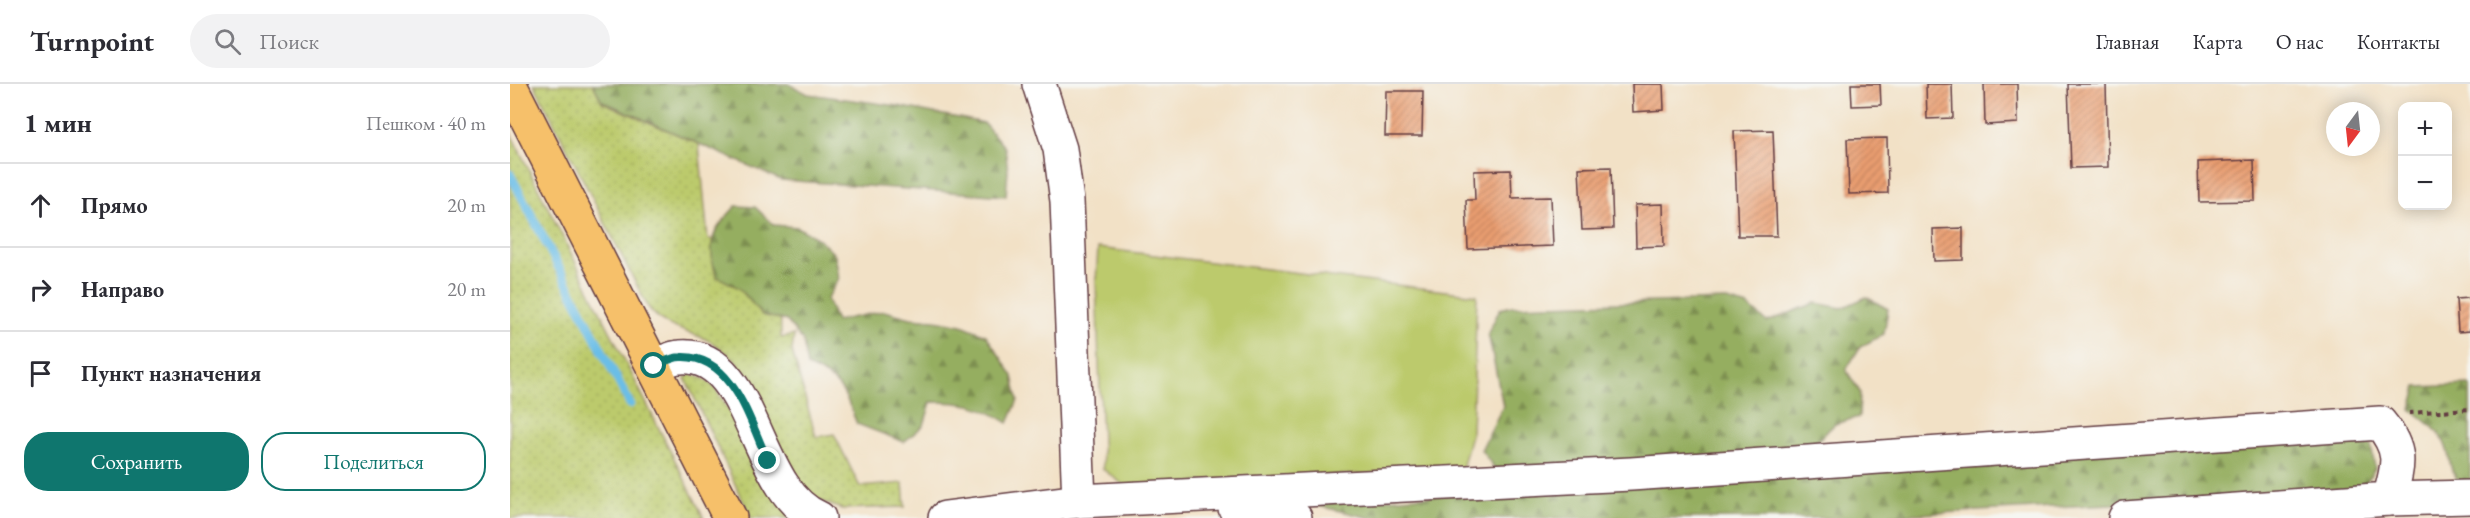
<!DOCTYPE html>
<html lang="ru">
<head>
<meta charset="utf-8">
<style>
  :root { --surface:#fff; --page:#f2f2f3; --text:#2b2b33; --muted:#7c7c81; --line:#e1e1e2; --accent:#0f766e }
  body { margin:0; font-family:"EB Garamond",serif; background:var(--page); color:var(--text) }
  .controls { position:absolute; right:18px; top:18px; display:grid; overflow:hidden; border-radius:12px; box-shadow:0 3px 15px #0003 }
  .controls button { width:54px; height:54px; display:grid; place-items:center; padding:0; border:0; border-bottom:2px solid var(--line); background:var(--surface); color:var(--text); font:30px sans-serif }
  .compass { position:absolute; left:1816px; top:18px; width:54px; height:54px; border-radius:50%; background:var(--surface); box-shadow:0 3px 15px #0003; rotate:195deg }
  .stop { position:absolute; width:18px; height:18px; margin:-14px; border:4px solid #0f766e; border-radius:50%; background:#fff }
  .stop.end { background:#0f766e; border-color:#fff; box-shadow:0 2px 6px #0008 }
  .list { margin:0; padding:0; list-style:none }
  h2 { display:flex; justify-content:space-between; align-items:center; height:78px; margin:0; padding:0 24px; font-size:26px }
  h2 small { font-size:20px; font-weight:400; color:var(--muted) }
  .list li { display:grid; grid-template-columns:39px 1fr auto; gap:18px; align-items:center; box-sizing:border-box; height:84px; padding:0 24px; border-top:2px solid var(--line) }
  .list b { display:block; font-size:22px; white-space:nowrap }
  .list em { font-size:20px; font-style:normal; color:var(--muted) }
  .actions { display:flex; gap:12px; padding:18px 24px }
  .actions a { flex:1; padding:14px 0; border:2px solid var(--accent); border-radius:24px; text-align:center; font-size:21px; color:var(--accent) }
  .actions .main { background:var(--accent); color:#fff }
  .icon { flex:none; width:33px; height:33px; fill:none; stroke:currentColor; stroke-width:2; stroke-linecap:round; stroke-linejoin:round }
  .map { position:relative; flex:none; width:1960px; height:434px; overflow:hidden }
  header { display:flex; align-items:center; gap:36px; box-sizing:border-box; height:84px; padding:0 30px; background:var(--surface); border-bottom:2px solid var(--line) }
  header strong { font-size:28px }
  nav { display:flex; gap:33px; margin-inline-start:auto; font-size:21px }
  .search { width:420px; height:54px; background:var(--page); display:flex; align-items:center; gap:15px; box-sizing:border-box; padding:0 21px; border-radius:33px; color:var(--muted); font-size:22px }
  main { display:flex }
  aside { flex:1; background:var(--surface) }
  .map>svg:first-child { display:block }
  .grass { fill:url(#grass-dots); stroke:#83744c; stroke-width:1.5 }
  .forest { fill:url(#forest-firs); stroke:#706646; stroke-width:1.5 }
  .garden { fill:#bcca6c; stroke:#83744c; stroke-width:1.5 }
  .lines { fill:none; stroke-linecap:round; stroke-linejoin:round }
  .stream { stroke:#6bbee7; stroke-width:9 }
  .building { fill:url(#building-hatch) }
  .minor-casing { stroke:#633c42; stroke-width:36 }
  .major-casing { stroke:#633c42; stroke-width:36 }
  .path { stroke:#633c42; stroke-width:4; stroke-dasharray:4.5 4.5; stroke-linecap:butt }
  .minor { stroke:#fff; stroke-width:33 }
  .major { stroke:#f6c06b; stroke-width:33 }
  .route { stroke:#0f766e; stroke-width:8 }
</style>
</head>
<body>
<header>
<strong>Turnpoint</strong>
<div class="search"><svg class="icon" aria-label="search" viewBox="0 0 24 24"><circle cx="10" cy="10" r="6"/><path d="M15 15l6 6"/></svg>Поиск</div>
<nav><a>Главная</a><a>Карта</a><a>О нас</a><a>Контакты</a></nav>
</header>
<main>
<aside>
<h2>1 мин<small>Пешком · 40 m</small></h2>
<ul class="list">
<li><svg class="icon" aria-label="ahead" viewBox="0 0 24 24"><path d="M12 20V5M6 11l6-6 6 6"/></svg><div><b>Прямо</b></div><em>20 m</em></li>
<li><svg class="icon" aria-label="right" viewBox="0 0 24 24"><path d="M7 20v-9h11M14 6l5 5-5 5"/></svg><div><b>Направо</b></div><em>20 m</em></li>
<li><svg class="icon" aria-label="arrive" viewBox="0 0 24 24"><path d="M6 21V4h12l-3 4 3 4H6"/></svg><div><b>Пункт назначения</b></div></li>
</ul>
<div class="actions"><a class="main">Сохранить</a><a>Поделиться</a></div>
</aside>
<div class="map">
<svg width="1960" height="434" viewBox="0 0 1960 434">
  <defs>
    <pattern id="grass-dots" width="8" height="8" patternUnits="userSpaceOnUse" patternTransform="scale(1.5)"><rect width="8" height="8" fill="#bcca6c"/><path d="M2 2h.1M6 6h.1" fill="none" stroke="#a3ad5e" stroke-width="1.8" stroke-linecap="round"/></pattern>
    <pattern id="forest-firs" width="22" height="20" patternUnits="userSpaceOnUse" patternTransform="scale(1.5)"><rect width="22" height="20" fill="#95ae60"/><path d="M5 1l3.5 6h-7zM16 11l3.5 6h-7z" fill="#7c8d4f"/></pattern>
    <pattern id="building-hatch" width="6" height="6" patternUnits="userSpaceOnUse" patternTransform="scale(1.5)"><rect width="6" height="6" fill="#e99d70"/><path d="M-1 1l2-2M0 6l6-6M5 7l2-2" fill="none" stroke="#bf7f5c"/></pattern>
  </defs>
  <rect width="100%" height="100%" fill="#f6f6f2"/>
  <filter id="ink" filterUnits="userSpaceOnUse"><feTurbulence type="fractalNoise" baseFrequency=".0167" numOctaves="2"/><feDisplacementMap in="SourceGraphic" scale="12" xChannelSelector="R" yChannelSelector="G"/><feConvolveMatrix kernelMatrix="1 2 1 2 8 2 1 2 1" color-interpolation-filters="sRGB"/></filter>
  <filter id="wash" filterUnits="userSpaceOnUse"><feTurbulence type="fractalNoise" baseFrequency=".008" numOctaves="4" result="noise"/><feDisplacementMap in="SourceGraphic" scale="24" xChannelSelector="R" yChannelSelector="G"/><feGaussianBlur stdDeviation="1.35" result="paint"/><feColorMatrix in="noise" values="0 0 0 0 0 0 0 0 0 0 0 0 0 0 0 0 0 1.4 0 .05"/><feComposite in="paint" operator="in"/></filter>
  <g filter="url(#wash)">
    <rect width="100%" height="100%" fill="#f2e1c6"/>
    <g class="grass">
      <path d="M24,0H83L92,18L189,60L198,155L269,156L271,254L284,251L282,267L306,353L324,350L350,403L393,399L395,423L332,425L308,416L287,398L226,278C217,269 207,260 195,255C172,245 154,244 138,223Z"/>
      <polygon points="0,48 194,434 0,434"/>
      <polygon points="181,290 194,295 205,304 286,434 241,434 175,294"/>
    </g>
    <g class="forest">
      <polygon points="83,0 279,0 298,10 388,22 474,39 495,64 498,86 496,112 271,96 92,17"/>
      <path d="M226,122L245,123L264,141L287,143L309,155L325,171L329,194L317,215L326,237L374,227L401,234L425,236L452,241L476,251L503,292L508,316L498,339C470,320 453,318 421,318L414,341L394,358L347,340C333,305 332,297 297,282L293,257L277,237L252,231L229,204L206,192C197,156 201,149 226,122Z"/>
      <polygon points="1356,213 1378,225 1374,250 1350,263 1336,286 1350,308 1349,333 1325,340 1307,357 1286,370 985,385 971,366 993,322 978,249 990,225 1002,222 1217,216 1238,222 1257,238 1305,219 1332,224"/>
      <path d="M1960,301V397H1949C1937,383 1942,378 1936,363C1931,347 1913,335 1901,325L1907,303Z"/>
      <polygon points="1837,351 1861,361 1865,384 1851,407 1332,434 861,434 799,420"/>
    </g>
    <polygon class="garden" points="588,164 967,211 962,347 952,385 615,402 593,385 586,198"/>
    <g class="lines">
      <polyline class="stream" points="0,90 120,320"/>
    </g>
    <g id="blocks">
      <g class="building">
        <polygon points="1122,0 1153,0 1154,26 1123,28"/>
        <polygon points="1341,0 1370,0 1371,21 1342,22"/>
        <polygon points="1416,0 1442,0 1443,34 1417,35"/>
        <polygon points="1474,0 1507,0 1508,39 1475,41"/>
        <polygon points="1558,0 1596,0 1598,83 1561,84"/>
        <polygon points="876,7 913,7 912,52 875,52"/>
        <polygon points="1263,46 1267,152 1228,152 1224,47"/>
        <polygon points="1377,54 1378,109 1339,110 1337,55"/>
        <polygon points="1744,76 1745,117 1689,118 1688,78"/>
        <polygon points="1101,83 1103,145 1072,146 1069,84"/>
        <polygon points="1001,86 1002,114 1041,113 1043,162 958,165 956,116 965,116 964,87"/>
        <polygon points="1153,120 1154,162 1126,163 1125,121"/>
        <polygon points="1453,144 1453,176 1424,177 1423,145"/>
        <polygon points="1960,214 1960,247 1948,248 1946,215"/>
      </g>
    </g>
  </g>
  <g filter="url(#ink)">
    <use href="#blocks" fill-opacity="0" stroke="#633c42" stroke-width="1.5"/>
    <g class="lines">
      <g class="minor-casing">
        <g id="minor">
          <polyline points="529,0 550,65 557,117 569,417"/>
          <path d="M144,282C152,279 162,273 170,273C245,267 243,408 309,434"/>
          <polyline points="1879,415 1960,413"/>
          <polyline points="725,424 785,434"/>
          <path d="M435,434L569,417L1121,390L1870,339C1894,368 1888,382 1879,415L1615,434"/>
        </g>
      </g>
      <g class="major-casing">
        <polyline id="major" points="0,1 220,434"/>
      </g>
      <polyline class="path" points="1899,329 1960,325"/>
      <use href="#minor" class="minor"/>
      <use href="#major" class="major"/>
    </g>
  </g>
  <g class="lines" filter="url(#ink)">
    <path class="route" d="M144,282C152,279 162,273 171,273C224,271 240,339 258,377"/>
  </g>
</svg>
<div class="controls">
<button>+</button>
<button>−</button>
</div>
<svg class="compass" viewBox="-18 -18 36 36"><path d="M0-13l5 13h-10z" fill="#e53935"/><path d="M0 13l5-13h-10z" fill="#7c7c81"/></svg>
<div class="stop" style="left:144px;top:282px"></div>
<div class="stop end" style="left:258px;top:377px"></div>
</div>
</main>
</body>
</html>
